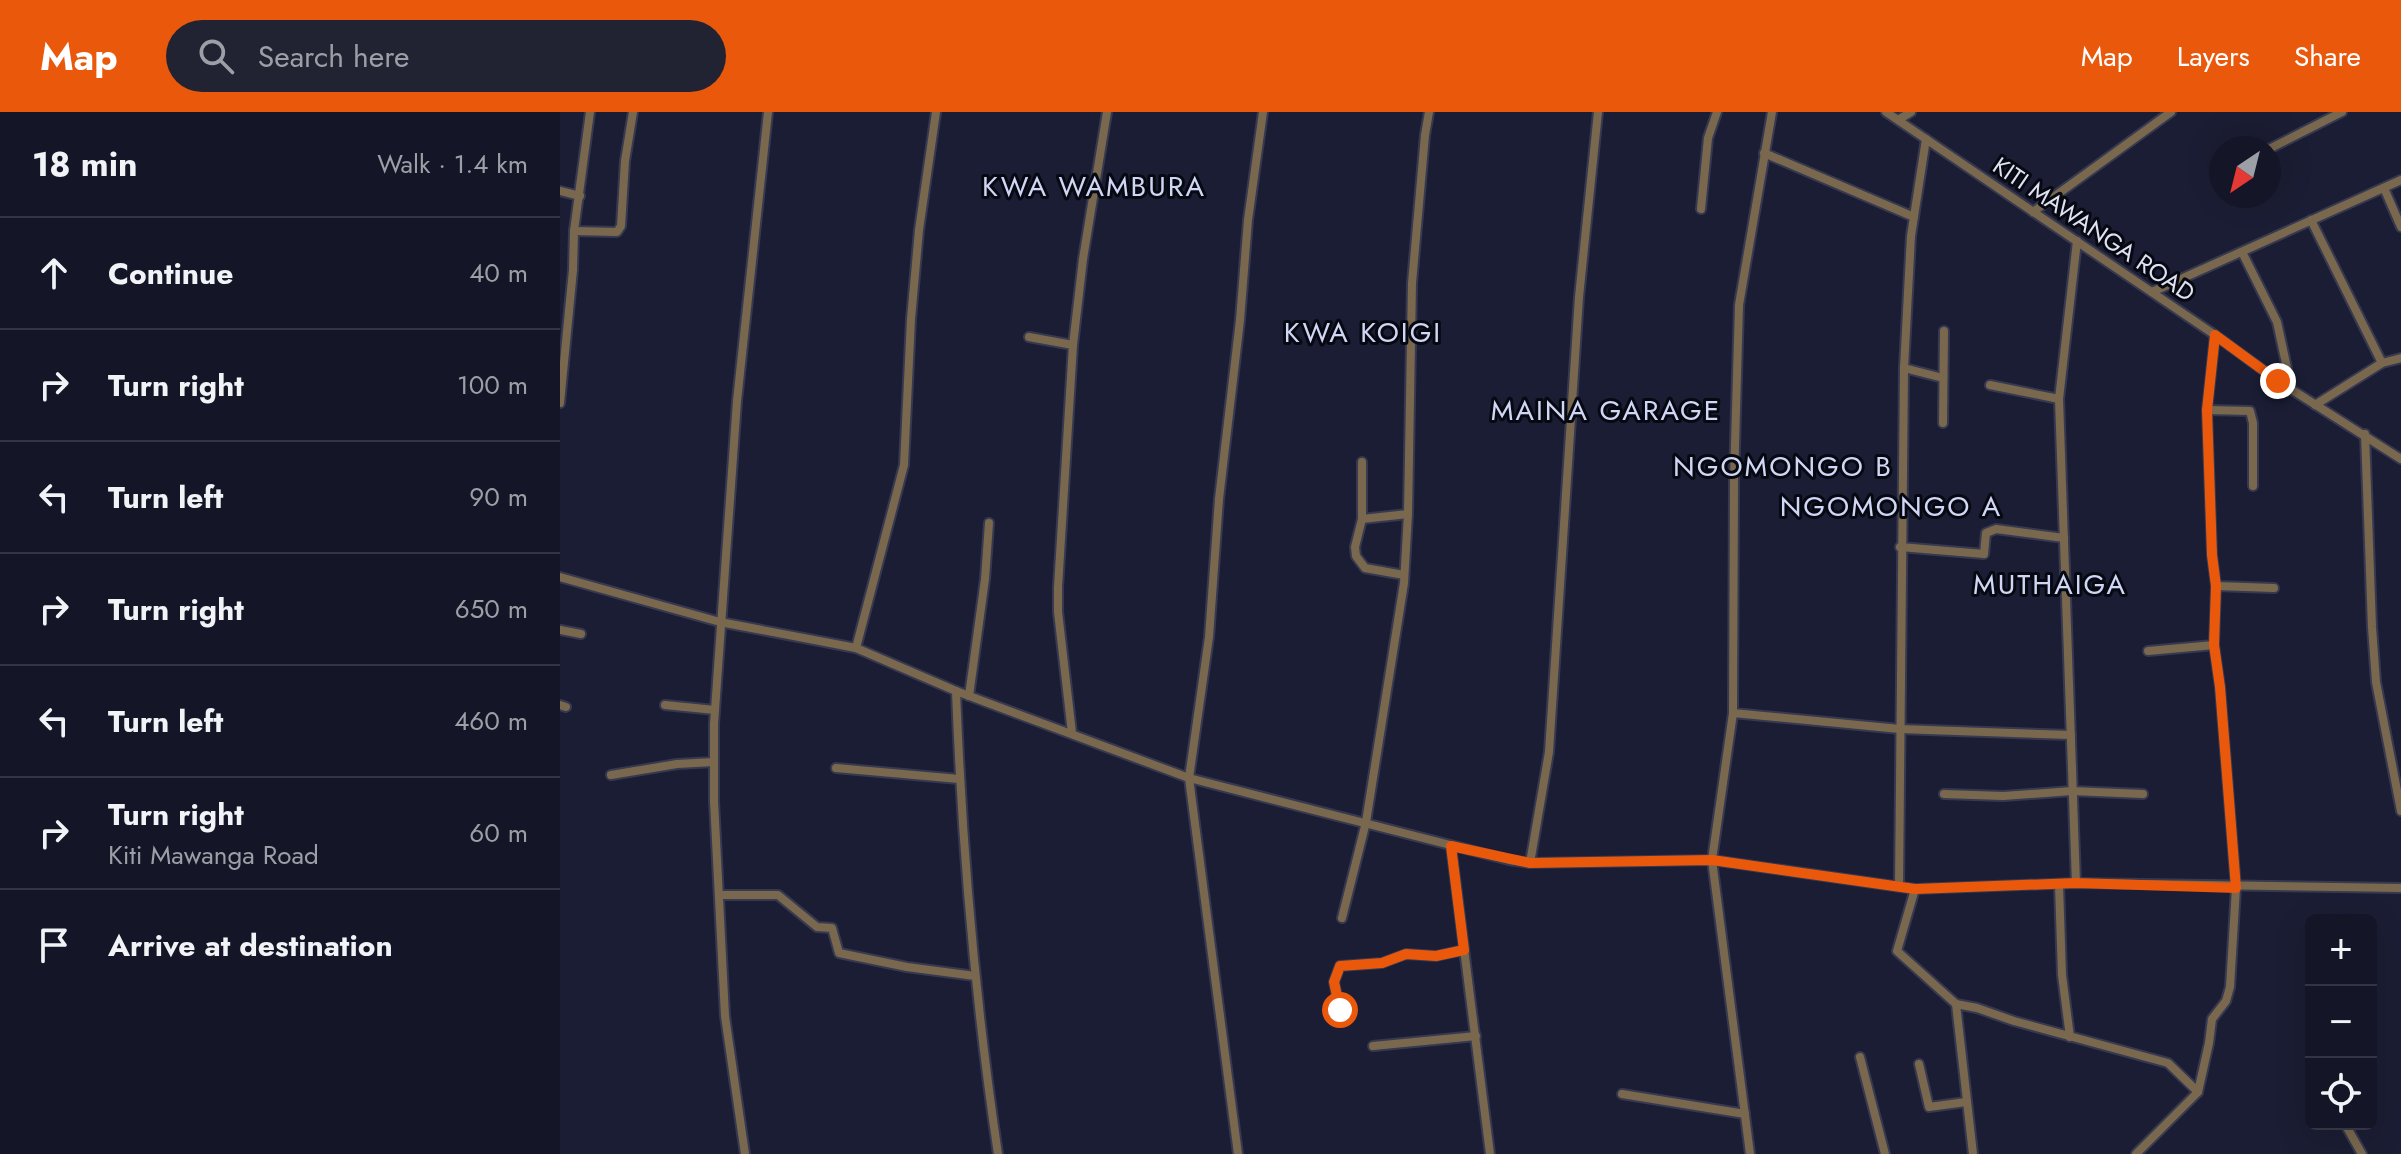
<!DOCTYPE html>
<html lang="en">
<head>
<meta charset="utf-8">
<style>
  :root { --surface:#141627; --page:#212333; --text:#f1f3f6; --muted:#9d9fa7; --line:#333544; --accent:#ea580c }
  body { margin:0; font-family:Jost,sans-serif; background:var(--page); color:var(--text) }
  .controls { position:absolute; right:24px; bottom:24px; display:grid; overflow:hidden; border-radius:12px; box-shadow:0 8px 32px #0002 }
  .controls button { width:72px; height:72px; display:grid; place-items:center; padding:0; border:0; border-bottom:2px solid var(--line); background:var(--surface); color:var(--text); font:40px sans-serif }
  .compass { position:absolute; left:1649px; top:24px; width:72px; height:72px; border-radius:50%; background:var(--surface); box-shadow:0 8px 32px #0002; rotate:215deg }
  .stop { position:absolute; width:24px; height:24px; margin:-18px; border:6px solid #ea580c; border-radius:50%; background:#fff }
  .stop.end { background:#ea580c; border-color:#fff; box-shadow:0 2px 8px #0008 }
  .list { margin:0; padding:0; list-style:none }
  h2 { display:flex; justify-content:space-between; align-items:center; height:104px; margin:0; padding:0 32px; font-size:34px }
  h2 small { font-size:26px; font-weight:400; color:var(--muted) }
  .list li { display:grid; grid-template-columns:52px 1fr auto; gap:24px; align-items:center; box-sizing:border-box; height:112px; padding:0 32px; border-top:2px solid var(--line) }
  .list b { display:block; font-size:30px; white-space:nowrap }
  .list p { margin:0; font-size:26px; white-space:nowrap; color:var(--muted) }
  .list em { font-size:26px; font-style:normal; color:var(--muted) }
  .icon { flex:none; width:44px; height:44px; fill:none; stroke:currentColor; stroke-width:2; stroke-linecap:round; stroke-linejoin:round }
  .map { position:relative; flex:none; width:1841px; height:1042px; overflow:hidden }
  header { display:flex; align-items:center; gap:48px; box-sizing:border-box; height:112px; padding:0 40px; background:var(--accent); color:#fff }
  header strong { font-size:38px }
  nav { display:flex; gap:44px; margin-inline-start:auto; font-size:28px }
  .search { width:560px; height:72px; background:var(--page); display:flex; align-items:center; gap:20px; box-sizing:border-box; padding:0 28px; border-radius:44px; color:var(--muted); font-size:30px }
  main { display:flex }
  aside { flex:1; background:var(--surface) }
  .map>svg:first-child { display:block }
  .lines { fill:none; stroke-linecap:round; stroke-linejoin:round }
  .minor-casing { stroke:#36394f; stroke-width:12 }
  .minor { stroke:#79684e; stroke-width:8 }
  .route { stroke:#ea580c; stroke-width:10 }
  .labels { text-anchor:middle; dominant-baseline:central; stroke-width:6; stroke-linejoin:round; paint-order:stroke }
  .street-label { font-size:24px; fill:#dfe2f2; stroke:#070912 }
  .quarter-label { font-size:28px; letter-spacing:2px; fill:#d0d6f5; stroke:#070912 }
</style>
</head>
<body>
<header>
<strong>Map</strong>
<div class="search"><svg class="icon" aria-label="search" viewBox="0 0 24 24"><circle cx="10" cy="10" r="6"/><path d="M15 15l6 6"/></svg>Search here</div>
<nav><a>Map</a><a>Layers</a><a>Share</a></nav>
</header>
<main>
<aside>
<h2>18 min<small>Walk · 1.4 km</small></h2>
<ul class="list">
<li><svg class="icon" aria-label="ahead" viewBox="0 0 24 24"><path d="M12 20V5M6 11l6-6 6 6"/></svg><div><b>Continue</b></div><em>40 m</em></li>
<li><svg class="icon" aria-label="right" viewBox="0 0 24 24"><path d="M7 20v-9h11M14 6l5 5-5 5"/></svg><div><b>Turn right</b></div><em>100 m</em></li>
<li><svg class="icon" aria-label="left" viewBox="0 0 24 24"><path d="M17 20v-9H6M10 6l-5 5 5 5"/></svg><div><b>Turn left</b></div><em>90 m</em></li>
<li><svg class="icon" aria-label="right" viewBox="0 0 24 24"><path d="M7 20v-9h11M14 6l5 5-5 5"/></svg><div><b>Turn right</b></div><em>650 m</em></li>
<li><svg class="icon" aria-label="left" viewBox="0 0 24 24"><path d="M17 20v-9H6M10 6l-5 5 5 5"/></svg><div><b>Turn left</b></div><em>460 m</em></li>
<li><svg class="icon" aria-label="right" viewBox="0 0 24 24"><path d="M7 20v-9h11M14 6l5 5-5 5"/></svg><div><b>Turn right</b><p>Kiti Mawanga Road</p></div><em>60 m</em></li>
<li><svg class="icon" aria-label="arrive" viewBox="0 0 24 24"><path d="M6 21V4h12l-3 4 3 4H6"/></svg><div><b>Arrive at destination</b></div></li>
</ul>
</aside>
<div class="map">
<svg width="1841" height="1042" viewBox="0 0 1841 1042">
  <rect width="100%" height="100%" fill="#1b1d34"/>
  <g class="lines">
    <g class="minor-casing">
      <g id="minor">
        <polyline points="1212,0 1179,193 1174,368 1173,601 1340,617 1511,623"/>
        <polyline points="1326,0 1655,223 1718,269 1841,347"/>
        <polyline points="1338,8 1351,0"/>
        <polyline points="1709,37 1782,0"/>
        <polyline points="1204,41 1354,105"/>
        <polyline points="1656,64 1661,61"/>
        <polyline points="1824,76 1841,115"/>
        <polyline points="0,79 20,84"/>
        <polyline points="1141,97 1148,26 1157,0"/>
        <polyline points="1473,100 1611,0"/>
        <polyline points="1751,108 1822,251 1755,293"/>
        <polyline points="14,119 57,120 61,114 65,49 73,0"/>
        <polyline points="1682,140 1717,210 1727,256 1718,269"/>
        <polyline points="1592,180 1841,68"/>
        <polyline points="469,225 513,233 498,475 498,500 512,621"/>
        <polyline points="513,233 523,147 547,0"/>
        <polyline points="1822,251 1841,246"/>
        <polyline points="1344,256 1383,266"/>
        <polyline points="1430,273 1499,287"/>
        <polyline points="0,291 13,158 14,119 30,0"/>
        <polyline points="1647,298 1690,299 1693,311 1693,374"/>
        <polyline points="1383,311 1384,219"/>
        <polyline points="1805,322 1812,515 1816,570 1841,699"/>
        <polyline points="802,350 802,407 795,435 796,444 805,456 844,463"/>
        <polyline points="802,407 848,402"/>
        <polyline points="1340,435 1424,442 1426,421 1436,417 1504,426"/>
        <polyline points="0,465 160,510 296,536 396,579 629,666 949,748 970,751 1152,748 1355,777 1516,771 1841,776"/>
        <polyline points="1656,474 1714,476"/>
        <polyline points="0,518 21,522"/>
        <polyline points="296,536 344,353 351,207 359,118 376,0"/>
        <polyline points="1588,539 1654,533"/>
        <path d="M396,579C402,734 415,889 438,1042"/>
        <polyline points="409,584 425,467 429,411"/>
        <polyline points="0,593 6,595"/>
        <polyline points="105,593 155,598"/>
        <polyline points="1173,601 1152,748 1190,1042"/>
        <polyline points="276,656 399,667"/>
        <polyline points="51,663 117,652 154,650"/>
        <polyline points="1384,682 1443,684 1512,679 1583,682"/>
        <polyline points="891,734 930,1042"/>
        <polyline points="970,751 989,640 1019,185 1038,0"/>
        <polyline points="1516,771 1499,287 1517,129"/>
        <polyline points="1499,773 1502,863 1510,925"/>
        <polyline points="1339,774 1344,256 1351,124 1366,27"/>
        <polyline points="1355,777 1337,839 1396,892 1413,1042"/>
        <polyline points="160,783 218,783 257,815 272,816 279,841 347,855 415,864"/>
        <polyline points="782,806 806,710 844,471 848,402 852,171 865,23 869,0"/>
        <polyline points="1396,892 1417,896 1454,909 1608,951 1638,980"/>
        <polyline points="780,898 774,870 780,854 822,851 846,842 876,844 904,838"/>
        <polyline points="813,934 916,924"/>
        <polyline points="1300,945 1325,1042"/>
        <polyline points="1359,952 1369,995 1406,990"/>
        <polyline points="1062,982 1185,1002"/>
        <polyline points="1785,1012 1802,1042"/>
        <polyline points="185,1042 165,904 154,689 154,612 177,289 208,0"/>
        <polyline points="678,1042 629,666 649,525 659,387 680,208 688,108 703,0"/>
        <polyline points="1576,1042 1638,980 1649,931 1652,907 1666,889 1670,875 1676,776 1660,575 1654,533 1656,474 1652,443 1647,298 1655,223"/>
      </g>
    </g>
    <use href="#minor" class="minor"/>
  </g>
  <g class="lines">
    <polyline class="route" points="780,898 774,870 780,854 822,851 846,842 876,844 904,838 891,734 970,751 1152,748 1355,777 1516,771 1676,776 1660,575 1654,533 1656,474 1652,443 1647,298 1655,223 1718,269"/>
  </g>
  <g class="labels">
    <g class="street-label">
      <text transform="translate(1534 117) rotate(34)">KITI MAWANGA ROAD</text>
    </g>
    <g class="quarter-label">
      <text x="534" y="74">KWA WAMBURA</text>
      <text x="803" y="220">KWA KOIGI</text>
      <text x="1046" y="298">MAINA GARAGE</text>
      <text x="1223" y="354">NGOMONGO B</text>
      <text x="1331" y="394">NGOMONGO A</text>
      <text x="1490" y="472">MUTHAIGA</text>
    </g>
  </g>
</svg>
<div class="controls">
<button>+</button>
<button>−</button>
<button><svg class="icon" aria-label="locate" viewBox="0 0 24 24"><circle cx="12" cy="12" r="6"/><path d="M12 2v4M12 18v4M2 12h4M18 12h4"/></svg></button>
</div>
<svg class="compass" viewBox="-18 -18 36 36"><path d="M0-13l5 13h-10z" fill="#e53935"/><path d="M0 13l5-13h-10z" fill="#9d9fa7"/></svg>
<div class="stop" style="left:780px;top:898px"></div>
<div class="stop end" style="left:1718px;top:269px"></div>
</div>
</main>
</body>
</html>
